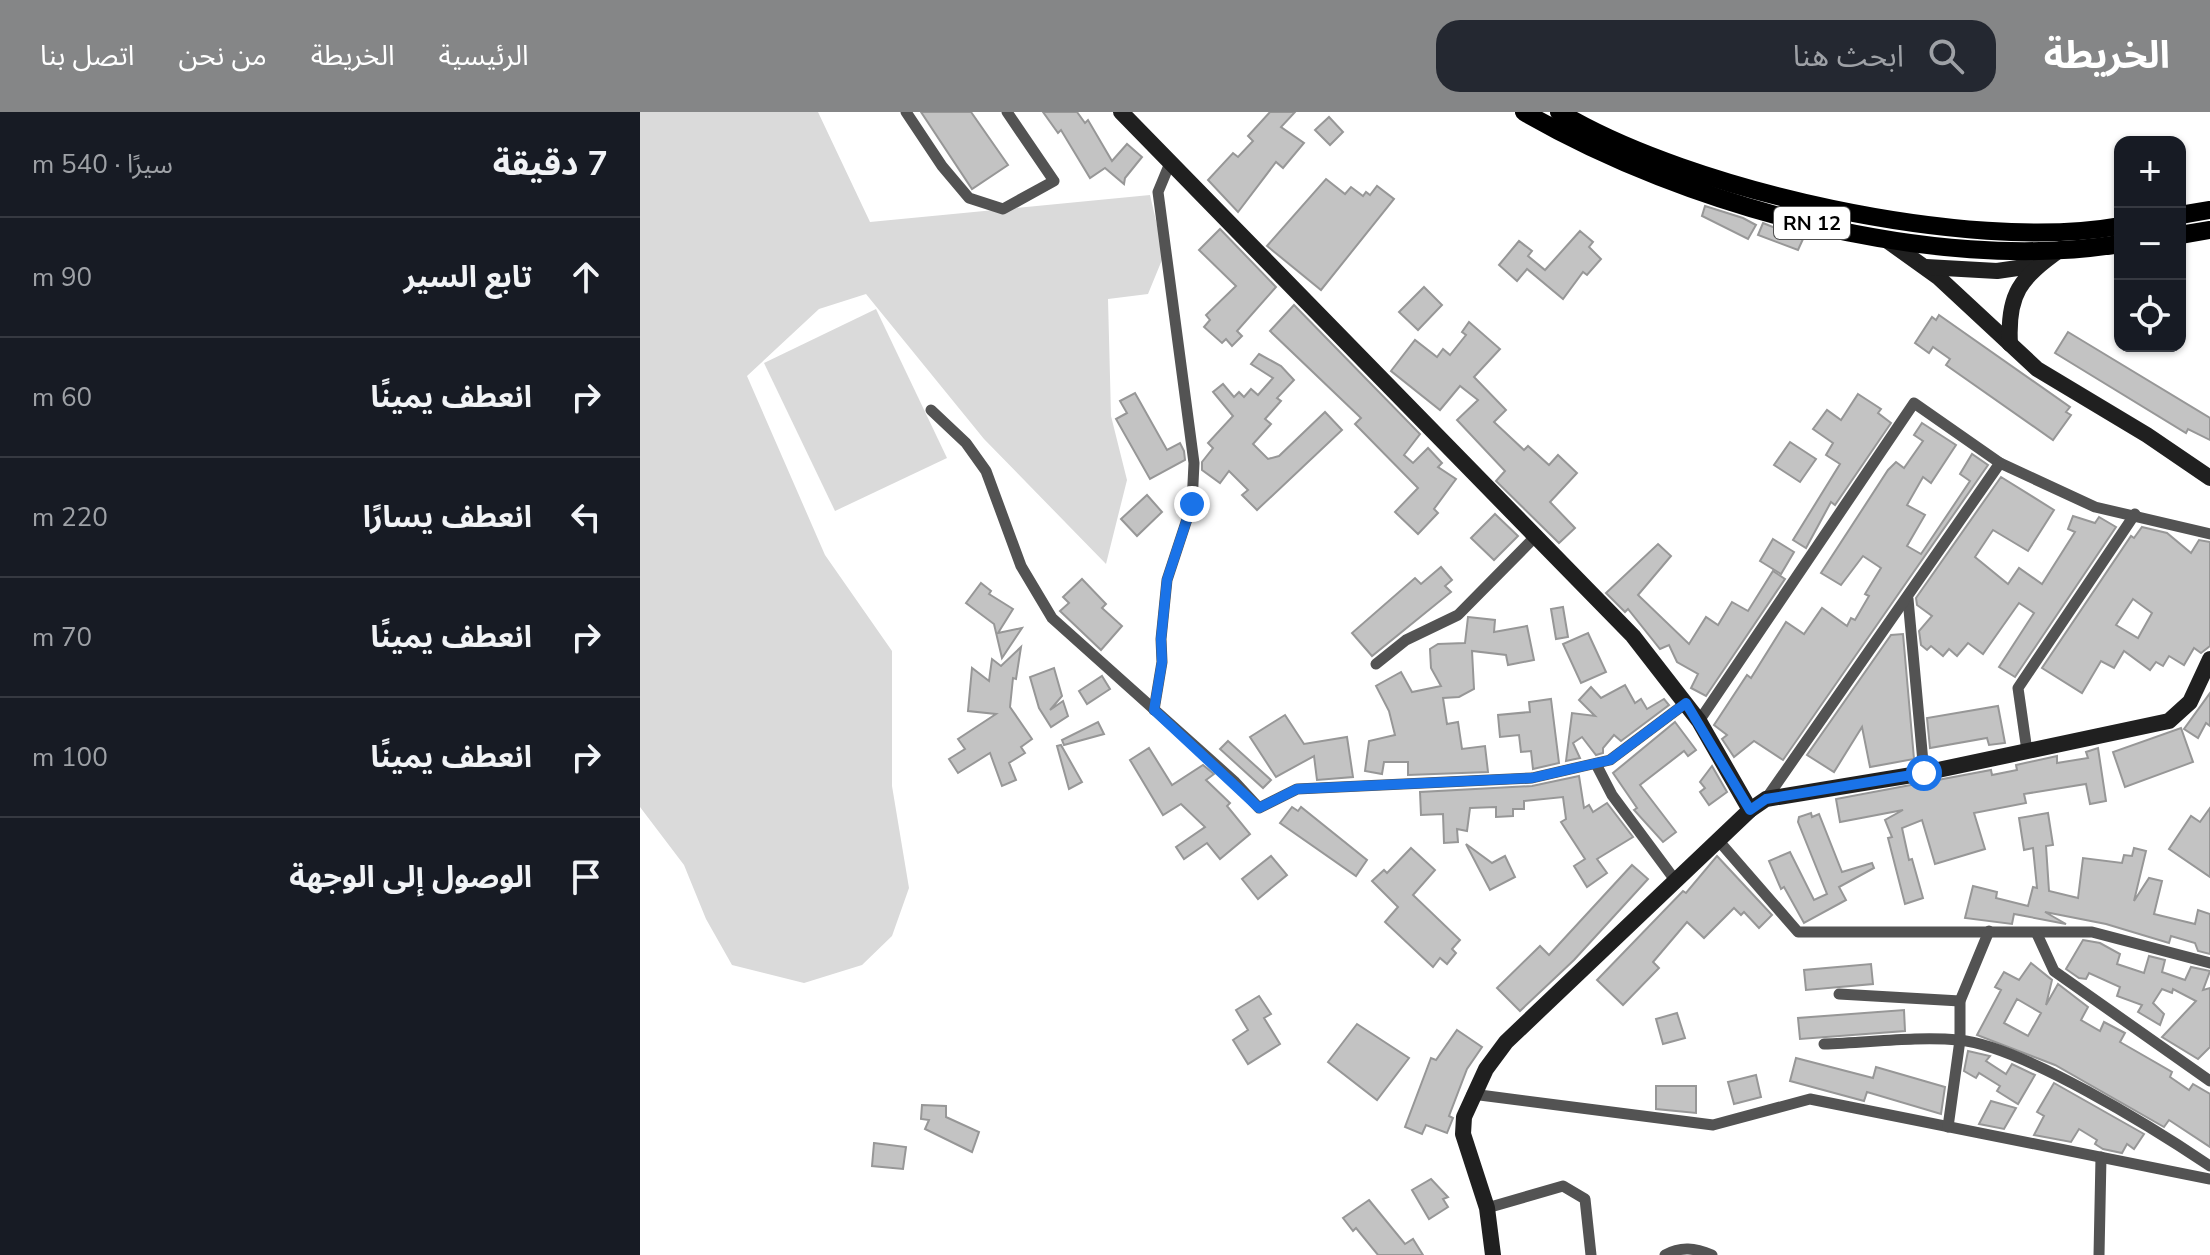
<!DOCTYPE html>
<html lang="ar">
<head>
<meta charset="utf-8">
<style>
  :root { --surface:#171b24; --page:#242831; --text:#f1f3f6; --muted:#9ea1a6; --line:#363941; --accent:#858687 }
  body { margin:0; font-family:"Nunito Sans","Noto Sans Arabic",sans-serif; background:var(--page); color:var(--text); direction:rtl }
  .controls { position:absolute; right:24px; top:24px; display:grid; overflow:hidden; border-radius:16px; box-shadow:0 2px 6px #0004 }
  .controls button { width:72px; height:72px; display:grid; place-items:center; padding:0; border:0; border-bottom:2px solid var(--line); background:var(--surface); color:var(--text); font:40px sans-serif }
  .stop { position:absolute; width:24px; height:24px; margin:-18px; border:6px solid #1a73e8; border-radius:50%; background:#fff }
  .stop.end { background:#1a73e8; border-color:#fff; box-shadow:0 2px 8px #0008 }
  .list { margin:0; padding:0; list-style:none }
  h2 { display:flex; justify-content:space-between; align-items:center; height:104px; margin:0; padding:0 32px; font-size:34px }
  h2 small { font-size:26px; font-weight:400; color:var(--muted) }
  .list li { display:grid; grid-template-columns:52px 1fr auto; gap:24px; align-items:center; box-sizing:border-box; height:120px; padding:0 32px; border-top:2px solid var(--line) }
  .list b { display:block; font-size:30px; white-space:nowrap }
  .list em { font-size:26px; font-style:normal; color:var(--muted) }
  .icon { flex:none; width:44px; height:44px; fill:none; stroke:currentColor; stroke-width:2; stroke-linecap:round; stroke-linejoin:round }
  .map { position:relative; flex:none; width:1570px; height:1143px; overflow:hidden; direction:ltr }
  header { display:flex; align-items:center; gap:48px; box-sizing:border-box; height:112px; padding:0 40px; background:var(--accent); color:#fff }
  header strong { font-size:38px }
  nav { display:flex; gap:44px; margin-inline-start:auto; font-size:28px }
  .search { width:560px; height:72px; background:var(--page); display:flex; align-items:center; gap:20px; box-sizing:border-box; padding:0 28px; border-radius:24px; color:var(--muted); font-size:30px }
  main { display:flex }
  aside { flex:1; background:var(--surface) }
  .map>svg:first-child { display:block }
  .green { fill:#dadada }
  .building { fill:#c3c3c3; stroke:#979797; stroke-width:2; fill-rule:evenodd }
  .lines { fill:none; stroke-linecap:round; stroke-linejoin:round }
  .minor { stroke:#535353; stroke-width:11 }
  .secondary { stroke:#202020; stroke-width:16 }
  .trunk { stroke:#000; stroke-width:18 }
  .route { stroke:#1a73e8; stroke-width:10 }
  .labels { text-anchor:middle; dominant-baseline:central; stroke-width:6; stroke-linejoin:round; paint-order:stroke }
  .shield { fill:#fff; stroke:#4c4c4c; stroke-width:2 }
  .shield-label { font-size:20px; font-weight:bold; fill:#000 }
</style>
</head>
<body>
<header>
<strong>الخريطة</strong>
<div class="search"><svg class="icon" aria-label="search" viewBox="0 0 24 24"><circle cx="10" cy="10" r="6"/><path d="M15 15l6 6"/></svg>ابحث هنا</div>
<nav><a>الرئيسية</a><a>الخريطة</a><a>من نحن</a><a>اتصل بنا</a></nav>
</header>
<main>
<div class="map">
<svg width="1570" height="1143" viewBox="0 0 1570 1143">
  <rect width="100%" height="100%" fill="#fff"/>
  <g class="green">
    <polygon points="0,0 178,0 230,110 510,83 524,143 508,182 468,187 471,304 487,368 466,452 344,327 226,182 179,197 107,264 185,443 252,539 252,674 269,776 252,824 222,853 164,871 92,853 66,807 44,753 0,695"/>
    <polygon points="236,197 307,346 195,399 124,251"/>
  </g>
  <g class="building">
    <polygon points="281,0 331,0 368,53 332,77"/>
    <polygon points="403,0 437,0 445,11 448,8 472,49 487,32 502,45 485,66 484,72 465,56 450,66 421,18 418,21"/>
    <polygon points="630,0 655,0 641,15 664,31 643,56 636,50 598,100 568,68 593,41 598,45 613,29 608,24"/>
    <polygon points="689,5 703,20 690,33 675,18"/>
    <polygon points="686,67 705,82 711,75 723,84 726,80 730,83 737,74 754,87 681,178 627,134"/>
    <polygon points="1065,94 1103,106 1116,113 1108,127 1062,104"/>
    <polygon points="1123,111 1163,127 1158,138 1118,123"/>
    <polygon points="580,117 636,175 597,219 602,224 592,234 586,227 582,231 564,215 570,208 566,203 596,174 559,138"/>
    <polygon points="940,119 953,130 949,135 961,147 947,163 943,160 923,187 887,157 877,169 859,153 879,129 892,139 888,144 905,158"/>
    <polygon points="784,175 802,193 778,218 759,200"/>
    <polygon points="654,193 780,322 764,343 773,351 788,336 802,351 798,355 816,367 794,397 798,401 778,422 755,400 778,376 715,312 721,306 630,219"/>
    <polygon points="1299,203 1430,295 1426,300 1431,303 1413,328 1306,253 1310,247 1293,235 1289,241 1275,231 1292,205 1296,208"/>
    <polygon points="829,210 860,237 834,265 866,298 854,310 884,338 888,334 909,353 918,343 937,361 910,390 935,416 919,431 856,369 865,359 817,308 838,288 820,274 800,298 751,259 775,228 797,245 803,237 810,243 826,223 822,220"/>
    <polygon points="1428,220 1570,306 1570,328 1548,317 1546,321 1415,241"/>
    <polygon points="619,242 641,254 654,268 637,286 641,289 625,307 631,312 613,332 628,347 639,344 685,300 702,318 617,398 602,383 608,378 589,359 580,371 562,358 562,350 573,336 568,331 593,304 573,280 583,272 594,285 599,280 604,285 611,277 618,283 633,266 611,252"/>
    <polygon points="495,281 527,338 540,331 544,339 545,348 510,367 476,307 487,301 480,289"/>
    <polygon points="1218,282 1241,297 1238,301 1251,311 1195,393 1191,390 1166,436 1153,428 1200,352 1186,343 1193,331 1173,317 1187,298 1201,308"/>
    <polygon points="1282,311 1316,333 1291,371 1283,365 1267,393 1285,403 1267,434 1281,442 1330,369 1320,362 1332,342 1348,353 1143,648 1114,629 1094,645 1082,627 1087,623 1074,613 1107,563 1111,566 1146,510 1164,522 1182,496 1207,514 1211,506 1215,508 1229,484 1225,482 1241,456 1223,444 1201,473 1181,461 1248,358 1256,350 1264,356 1283,329 1274,323"/>
    <polygon points="1150,330 1176,347 1160,370 1134,353"/>
    <polygon points="1361,365 1414,398 1388,439 1353,418 1335,445 1368,472 1379,456 1402,472 1435,420 1428,417 1433,404 1455,411 1459,405 1476,415 1375,565 1359,555 1394,501 1379,491 1343,542 1328,531 1317,544 1309,537 1303,544 1291,534 1287,538 1281,533 1279,519 1292,504 1277,493 1276,486"/>
    <polygon points="507,383 522,400 497,424 481,407"/>
    <polygon points="855,402 878,424 854,448 831,426"/>
    <path d="M1502,415L1527,421L1551,441L1559,428L1570,430V534L1561,541L1554,536L1544,553L1529,544L1523,554L1516,550L1510,558L1484,539L1474,556L1461,549L1442,581L1402,556L1491,424L1494,426ZM1493,487L1512,501L1498,526L1476,513Z"/>
    <polygon points="1133,427 1154,440 1141,462 1120,449"/>
    <polygon points="1018,432 1031,444 998,483 1049,532 1066,505 1078,513 1092,490 1108,499 1133,459 1145,467 1066,584 1051,576 1058,562 1037,550 1029,533 1020,537 988,497 985,500 966,481"/>
    <polygon points="801,455 812,468 805,474 811,480 732,544 712,521 775,466 781,472"/>
    <polygon points="442,467 466,492 462,496 482,514 461,538 420,499 429,491 423,485"/>
    <polygon points="341,471 351,479 349,482 373,497 358,521 382,516 362,546 354,512 326,491"/>
    <polygon points="923,495 928,525 916,527 911,497"/>
    <polygon points="828,505 855,508 854,520 887,514 894,548 868,553 866,543 832,539 834,577 819,585 803,586 807,612 818,610 822,637 845,634 848,660 768,663 768,650 744,650 742,662 725,659 729,629 755,623 749,599 736,574 761,560 772,580 801,574 791,556 790,537 798,532 825,531"/>
    <polygon points="948,521 966,560 941,571 923,532"/>
    <polygon points="1263,522 1274,647 1230,655 1222,615 1194,660 1167,643 1251,523"/>
    <polygon points="381,535 376,567 373,566 370,595 392,627 381,635 385,641 369,651 376,668 362,674 350,641 318,661 309,647 325,637 318,627 356,602 328,599 332,556 349,569 352,547 361,554"/>
    <polygon points="414,556 422,584 410,598 423,589 428,604 411,615 399,596 390,565"/>
    <polygon points="462,564 470,577 447,592 439,579"/>
    <polygon points="985,573 995,591 1001,587 1007,597 1024,587 1029,593 981,629 974,623 963,636 963,641 956,643 942,625 933,631 940,646 926,649 932,601 955,604 939,588 951,575 961,586"/>
    <polygon points="1570,581 1570,614 1566,611 1558,626 1544,617"/>
    <polygon points="911,587 919,651 893,657 891,639 881,640 879,623 860,625 858,603 890,600 889,590"/>
    <polygon points="1358,594 1365,631 1349,633 1347,626 1290,636 1287,606"/>
    <polygon points="645,603 664,632 707,625 713,665 677,668 674,644 636,665 610,625"/>
    <polygon points="458,610 464,622 424,633 422,628"/>
    <polygon points="1035,610 1056,638 1048,644 1044,639 1000,673 1036,720 1023,730 994,698 997,696 973,661"/>
    <polygon points="1541,616 1553,650 1485,675 1473,640"/>
    <polygon points="588,629 631,668 623,676 580,637"/>
    <polygon points="421,633 442,670 429,677 417,634"/>
    <polygon points="509,636 532,673 563,653 574,662 566,668 590,691 587,694 610,722 580,747 567,731 544,747 536,735 565,715 541,692 523,703 490,648"/>
    <polygon points="1458,636 1466,689 1450,692 1446,672 1384,682 1386,691 1334,701 1345,737 1295,752 1282,708 1262,716 1269,748 1272,747 1283,786 1265,792 1248,726 1252,725 1245,708 1263,698 1200,710 1196,687 1351,658 1352,663 1377,658 1376,653 1417,644 1417,651 1448,646 1446,640"/>
    <polygon points="1072,654 1087,680 1069,693 1060,680 1065,676 1060,670"/>
    <polygon points="939,664 944,696 949,693 953,700 967,691 993,725 957,747 967,761 947,775 934,754 945,747 921,710 926,707 923,685 884,689 884,697 873,697 873,704 856,705 856,695 830,696 827,719 817,717 818,730 804,731 803,702 781,703 780,680 892,674"/>
    <polygon points="652,695 658,699 661,695 727,748 716,764 640,711"/>
    <polygon points="1570,696 1570,765 1529,737 1551,704 1560,710"/>
    <polygon points="1171,701 1172,705 1179,702 1202,760 1232,751 1234,756 1199,775 1206,788 1164,811 1144,775 1141,777 1129,749 1150,740 1174,788 1187,782 1158,710 1159,705"/>
    <polygon points="1408,701 1413,733 1406,734 1409,779 1438,786 1443,746 1482,751 1484,743 1492,744 1494,736 1506,739 1494,789 1509,766 1522,769 1514,802 1555,812 1558,798 1570,802 1570,842 1558,839 1555,831 1531,824 1529,831 1466,812 1405,800 1426,812 1374,802 1372,812 1325,806 1333,774 1357,780 1356,786 1388,794 1393,775 1397,776 1393,736 1384,738 1379,706"/>
    <polygon points="826,732 852,751 865,744 875,765 850,778"/>
    <polygon points="771,736 795,758 773,783 820,828 812,837 816,841 807,852 800,846 793,855 745,810 758,795 732,769 744,758 747,761"/>
    <polygon points="631,744 647,763 618,787 602,767"/>
    <polygon points="1077,744 1132,803 1119,816 1104,800 1101,803 1094,796 1064,826 1047,810 1013,850 1019,856 983,893 957,868 1043,779 1046,781"/>
    <polygon points="992,753 1008,767 934,848 880,899 857,876 900,834 909,843"/>
    <polygon points="1443,828 1460,831 1480,842 1477,852 1504,861 1509,844 1525,848 1522,860 1545,868 1551,855 1570,859 1563,878 1570,876 1570,935 1558,947 1522,925 1556,889 1533,877 1532,881 1522,877 1513,891 1524,902 1520,913 1498,900 1502,893 1477,884 1480,875 1449,861 1446,867 1439,866 1426,857"/>
    <path d="M1391,851L1412,868L1406,893L1418,872L1448,895L1441,908L1460,919L1464,910L1485,921L1480,930L1532,960L1530,965L1549,978L1553,972L1570,982V1035L1529,1008L1524,1015L1415,953L1337,923L1361,878L1355,875L1364,860L1379,868ZM1377,887L1401,901L1388,924L1364,911Z"/>
    <polygon points="1231,852 1233,872 1166,878 1164,858"/>
    <polygon points="619,884 631,902 624,906 640,932 608,952 593,928 608,918 596,898"/>
    <polygon points="1264,898 1265,919 1160,927 1158,906"/>
    <polygon points="1037,901 1045,926 1023,932 1016,907"/>
    <polygon points="717,912 769,946 737,988 688,950"/>
    <polygon points="817,918 842,935 827,957 809,1004 813,1006 807,1021 786,1013 782,1022 765,1015 791,946 796,948"/>
    <polygon points="1328,939 1350,944 1346,949 1366,962 1372,952 1395,963 1378,992 1357,979 1360,974 1339,961 1336,966 1324,959"/>
    <polygon points="1156,946 1233,966 1236,955 1305,975 1301,1002 1227,980 1224,989 1150,969"/>
    <polygon points="1116,963 1121,985 1094,992 1088,970"/>
    <polygon points="1414,971 1504,1022 1494,1037 1487,1032 1482,1041 1463,1037 1455,1032 1457,1028 1439,1017 1431,1030 1394,1023 1404,1004 1397,1000"/>
    <polygon points="1016,974 1056,974 1056,1001 1016,997"/>
    <polygon points="1351,989 1376,996 1364,1017 1339,1012"/>
    <polygon points="282,993 306,994 306,1005 339,1020 332,1040 285,1017 289,1008 281,1007"/>
    <polygon points="234,1031 266,1035 263,1057 232,1054"/>
    <polygon points="791,1067 808,1085 803,1087 808,1095 789,1107 772,1078"/>
    <polygon points="729,1088 765,1132 773,1127 783,1143 738,1143 716,1116 713,1119 703,1106"/>
  </g>
  <g class="lines">
    <g class="minor">
      <polyline points="266,0 302,54 329,86 363,97 414,69 367,0"/>
      <polyline points="291,298 326,331 346,359 381,454 412,506 594,669 619,696 657,677 892,666 970,648 1046,591"/>
      <polyline points="1268,487 1284,661"/>
      <polyline points="736,552 766,528 818,503 897,423"/>
      <polyline points="514,598 522,550 521,527 527,468 552,392 554,351 518,80 530,51"/>
      <polyline points="1059,609 1274,291 1360,351 1455,395 1570,422"/>
      <polyline points="1387,639 1378,576 1495,402"/>
      <polyline points="956,652 972,683 1035,768"/>
      <polyline points="1126,687 1360,351"/>
      <polyline points="1078,728 1158,820 1452,820 1570,851"/>
      <polyline points="1397,822 1414,859 1570,969"/>
      <polyline points="1199,882 1320,889"/>
      <path d="M1184,932C1227,931 1275,924 1319,928C1382,934 1515,1017 1570,1054"/>
      <polyline points="832,982 1073,1013 1170,987 1570,1067"/>
      <polyline points="1308,1015 1320,928 1320,889 1349,819"/>
      <polyline points="847,1096 923,1074 945,1087 951,1143"/>
      <path d="M1025,1143C1041,1134 1055,1136 1072,1143"/>
      <polyline points="1459,1143 1461,1045"/>
    </g>
    <g class="secondary">
      <polyline points="481,0 993,524 1059,609 1110,698"/>
      <polyline points="1245,127 1298,165 1397,257 1507,323 1570,366"/>
      <polyline points="1286,155 1357,159 1398,153"/>
      <path d="M1370,232C1367,182 1380,166 1421,137"/>
      <polyline points="853,1143 847,1096 823,1022 824,1005 846,957 866,930 1110,698 1126,687 1284,661 1529,609 1550,590 1570,547"/>
    </g>
    <g class="trunk">
      <path d="M884,0C1046,94 1292,162 1480,132"/>
      <path d="M919,0C1050,79 1329,141 1480,114"/>
      <polyline points="1540,103 1570,98"/>
      <polyline points="1540,123 1570,118"/>
    </g>
  </g>
  <g class="lines">
    <polyline class="route" points="552,392 527,468 521,527 522,550 514,598 619,696 657,677 892,666 970,648 1046,591 1110,698 1126,687 1284,661"/>
  </g>
  <g class="labels">
    <rect class="shield" x="1134" y="95" width="76" height="32" rx="6"/>
    <g class="shield-label">
      <text x="1172" y="111">RN 12</text>
    </g>
  </g>
</svg>
<div class="controls">
<button>+</button>
<button>−</button>
<button><svg class="icon" aria-label="locate" viewBox="0 0 24 24"><circle cx="12" cy="12" r="6"/><path d="M12 2v4M12 18v4M2 12h4M18 12h4"/></svg></button>
</div>
<div class="stop" style="left:1284px;top:661px"></div>
<div class="stop end" style="left:552px;top:392px"></div>
</div>
<aside>
<h2>7 دقيقة<small>سيرًا · 540 m</small></h2>
<ul class="list">
<li><svg class="icon" aria-label="ahead" viewBox="0 0 24 24"><path d="M12 20V5M6 11l6-6 6 6"/></svg><div><b>تابع السير</b></div><em>90 m</em></li>
<li><svg class="icon" aria-label="right" viewBox="0 0 24 24"><path d="M7 20v-9h11M14 6l5 5-5 5"/></svg><div><b>انعطف يمينًا</b></div><em>60 m</em></li>
<li><svg class="icon" aria-label="left" viewBox="0 0 24 24"><path d="M17 20v-9H6M10 6l-5 5 5 5"/></svg><div><b>انعطف يسارًا</b></div><em>220 m</em></li>
<li><svg class="icon" aria-label="right" viewBox="0 0 24 24"><path d="M7 20v-9h11M14 6l5 5-5 5"/></svg><div><b>انعطف يمينًا</b></div><em>70 m</em></li>
<li><svg class="icon" aria-label="right" viewBox="0 0 24 24"><path d="M7 20v-9h11M14 6l5 5-5 5"/></svg><div><b>انعطف يمينًا</b></div><em>100 m</em></li>
<li><svg class="icon" aria-label="arrive" viewBox="0 0 24 24"><path d="M6 21V4h12l-3 4 3 4H6"/></svg><div><b>الوصول إلى الوجهة</b></div></li>
</ul>
</aside>
</main>
</body>
</html>
